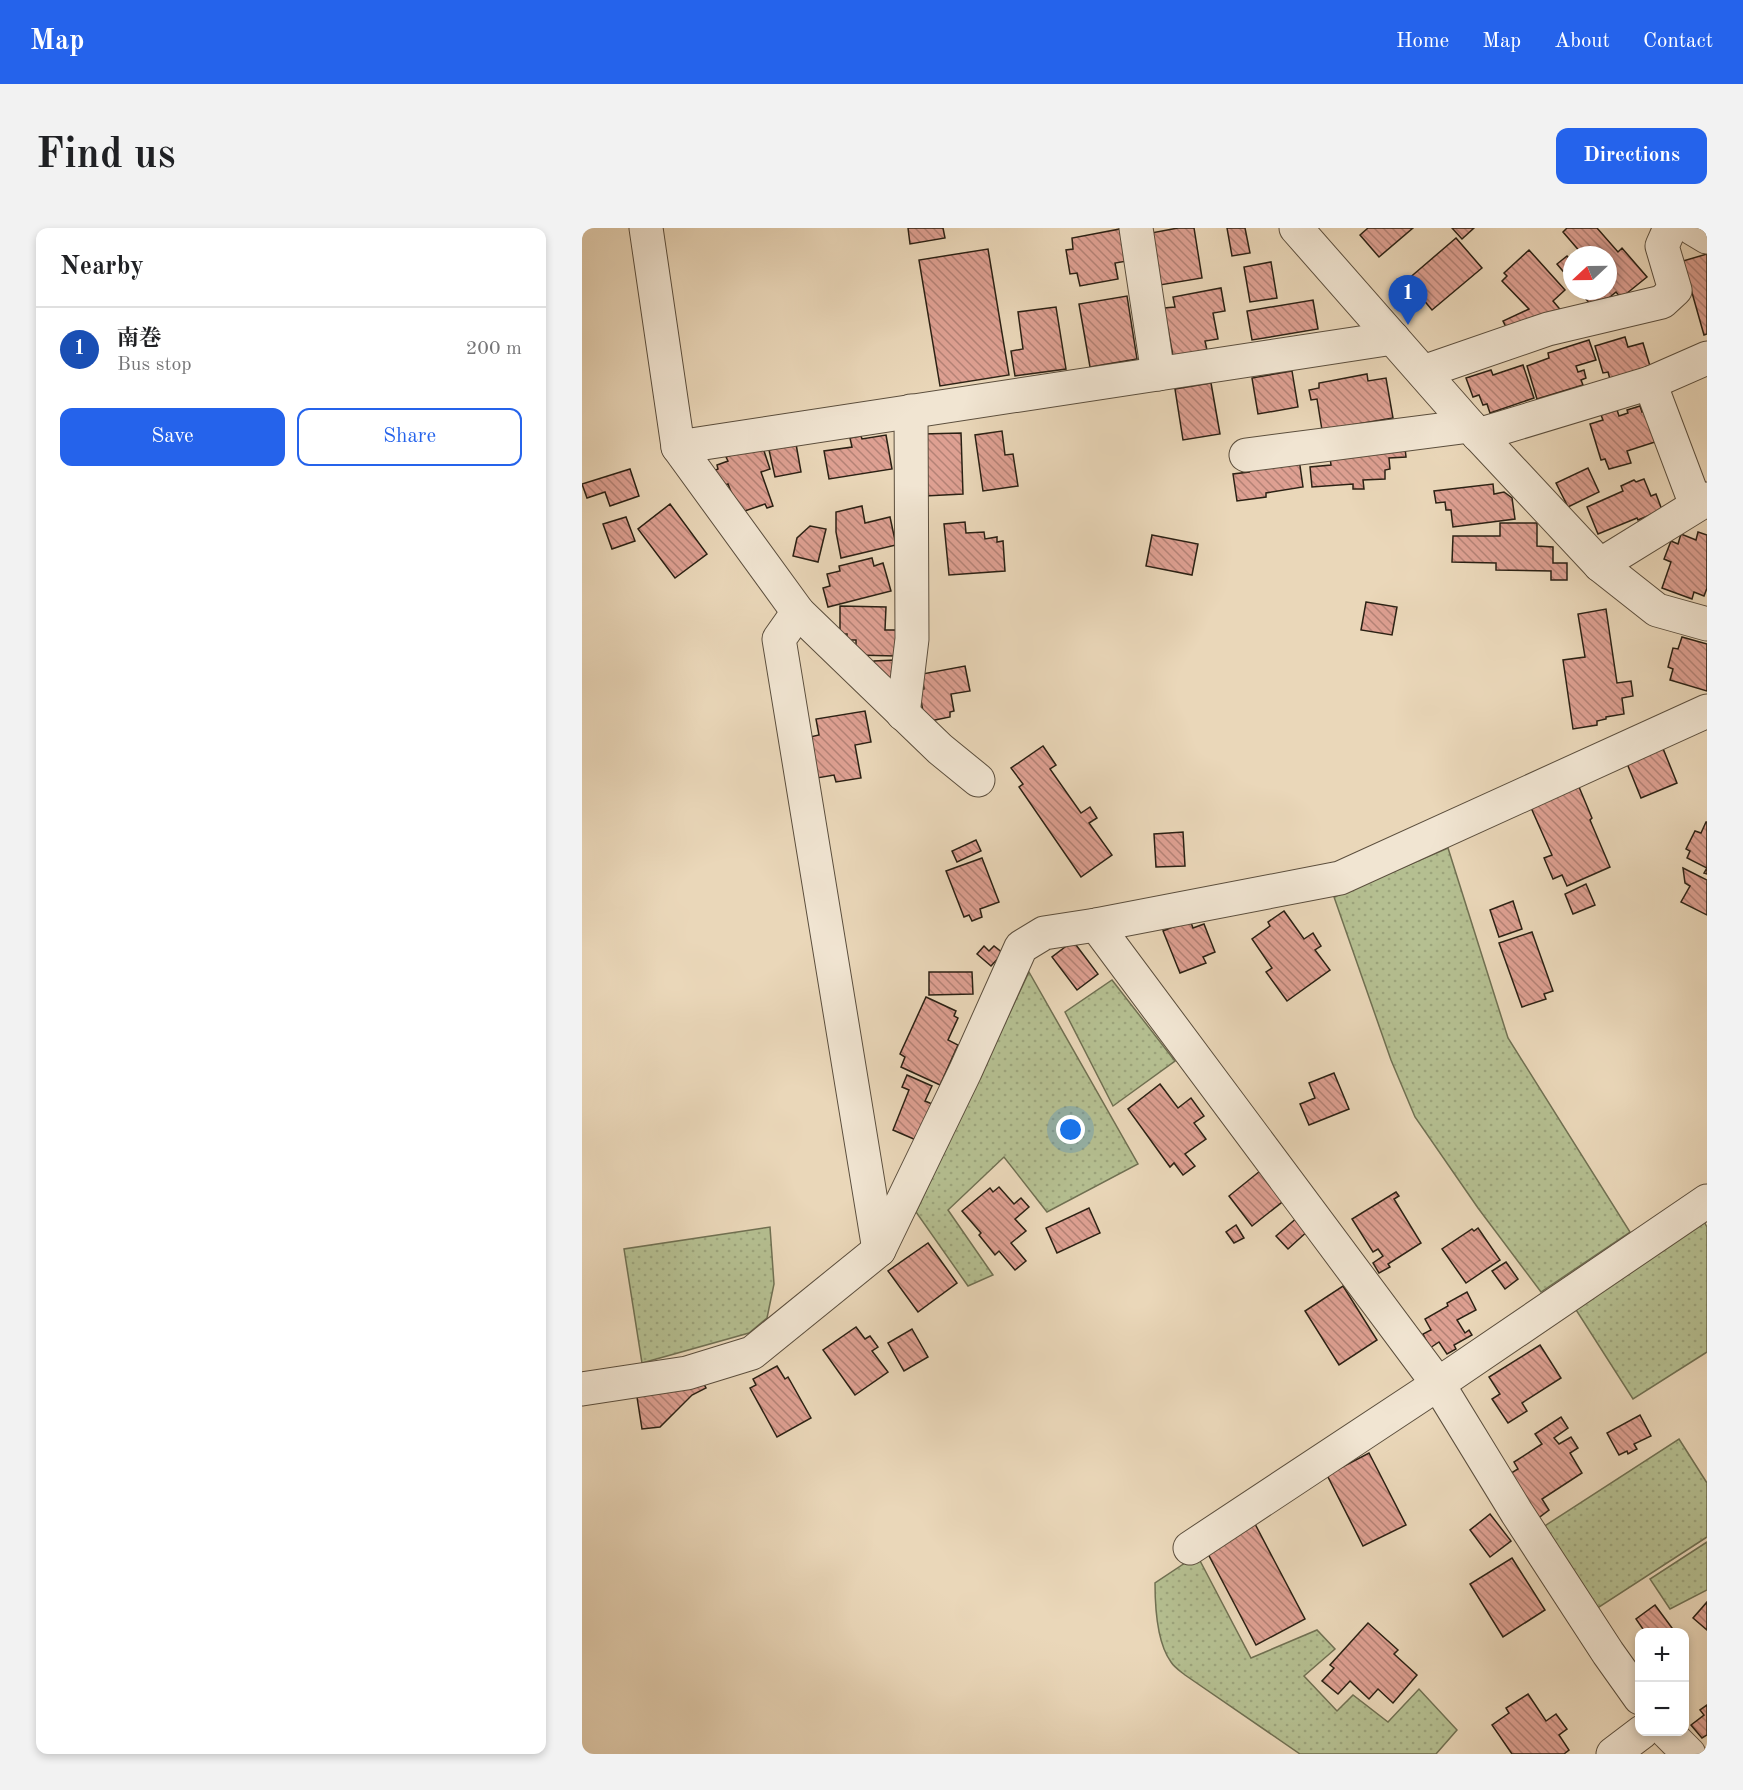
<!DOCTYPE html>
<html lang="en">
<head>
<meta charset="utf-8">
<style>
  :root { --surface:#fff; --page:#f2f2f2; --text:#202124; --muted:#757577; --line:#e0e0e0; --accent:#2563eb }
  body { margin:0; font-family:"Old Standard TT","Noto Serif JP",serif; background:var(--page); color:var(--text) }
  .controls { position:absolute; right:18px; bottom:18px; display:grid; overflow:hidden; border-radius:12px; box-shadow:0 3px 9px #0003 }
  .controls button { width:54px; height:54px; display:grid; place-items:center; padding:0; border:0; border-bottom:2px solid var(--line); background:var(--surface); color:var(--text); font:30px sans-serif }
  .compass { position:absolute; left:981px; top:18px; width:54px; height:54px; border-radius:50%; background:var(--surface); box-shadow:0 3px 9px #0003; rotate:248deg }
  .you { position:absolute; left:489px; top:902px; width:21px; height:21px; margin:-15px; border:4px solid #fff; border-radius:50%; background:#1a73e8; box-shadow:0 0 0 9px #1a73e833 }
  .badge { display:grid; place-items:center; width:39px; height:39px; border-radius:50%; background:var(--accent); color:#fff; font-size:20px; font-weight:700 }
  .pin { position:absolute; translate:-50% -50px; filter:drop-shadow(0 2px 3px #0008) }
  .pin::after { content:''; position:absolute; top:32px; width:21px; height:18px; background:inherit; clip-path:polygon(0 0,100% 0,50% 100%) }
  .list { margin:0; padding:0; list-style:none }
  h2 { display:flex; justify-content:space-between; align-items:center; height:78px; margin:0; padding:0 24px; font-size:26px }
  h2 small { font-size:20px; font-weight:400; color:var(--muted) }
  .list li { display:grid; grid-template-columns:39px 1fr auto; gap:18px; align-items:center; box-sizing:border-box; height:84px; padding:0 24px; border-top:2px solid var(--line) }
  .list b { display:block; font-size:22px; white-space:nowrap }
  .list p { margin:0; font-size:20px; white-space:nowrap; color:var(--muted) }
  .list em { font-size:20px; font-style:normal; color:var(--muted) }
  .actions { display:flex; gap:12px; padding:18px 24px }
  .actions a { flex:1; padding:14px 0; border:2px solid var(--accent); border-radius:12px; text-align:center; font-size:21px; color:var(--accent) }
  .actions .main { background:var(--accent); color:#fff }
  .map { position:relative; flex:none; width:1125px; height:1526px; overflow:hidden; border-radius:12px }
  header { display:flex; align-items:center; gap:36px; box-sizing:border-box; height:84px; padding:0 30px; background:var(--accent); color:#fff }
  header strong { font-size:28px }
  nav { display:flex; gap:33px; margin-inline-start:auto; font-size:21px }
  .intro { display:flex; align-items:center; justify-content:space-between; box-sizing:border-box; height:144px; padding:0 36px }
  h1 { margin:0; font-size:42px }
  .button { padding:15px 27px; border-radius:12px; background:var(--accent); color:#fff; font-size:21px; font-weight:700 }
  main { display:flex; gap:36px; padding:0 36px }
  aside { flex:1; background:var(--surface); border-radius:12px; box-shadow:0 3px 9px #0003 }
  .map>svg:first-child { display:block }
  .grass { fill:url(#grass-dots); stroke:#707052; stroke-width:1.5 }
  .building { fill:url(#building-back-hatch); stroke:#2b2114; stroke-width:1.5 }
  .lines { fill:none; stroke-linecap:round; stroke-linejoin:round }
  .minor-casing { stroke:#5b4e3d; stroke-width:35 }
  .minor { stroke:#f1e5d2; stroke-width:33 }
</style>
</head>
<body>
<header>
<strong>Map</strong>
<nav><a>Home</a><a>Map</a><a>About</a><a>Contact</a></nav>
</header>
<div class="intro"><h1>Find us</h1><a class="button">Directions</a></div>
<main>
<aside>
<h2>Nearby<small></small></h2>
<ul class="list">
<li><span class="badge" style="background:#1a4fb4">1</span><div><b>南巻</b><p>Bus stop</p></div><em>200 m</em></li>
</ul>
<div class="actions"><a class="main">Save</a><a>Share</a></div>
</aside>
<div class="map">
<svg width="1125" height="1526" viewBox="0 0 1125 1526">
  <defs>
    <pattern id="grass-dots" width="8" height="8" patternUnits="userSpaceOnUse" patternTransform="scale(1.5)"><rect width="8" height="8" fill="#b5bf91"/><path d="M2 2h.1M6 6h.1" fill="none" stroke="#9ca47c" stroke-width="1.8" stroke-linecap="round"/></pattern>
    <pattern id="building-back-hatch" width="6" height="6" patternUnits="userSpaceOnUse" patternTransform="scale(1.5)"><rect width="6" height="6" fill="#dea092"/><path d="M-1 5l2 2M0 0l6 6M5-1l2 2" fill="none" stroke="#b48276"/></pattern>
  </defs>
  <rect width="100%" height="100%" fill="#ead7b9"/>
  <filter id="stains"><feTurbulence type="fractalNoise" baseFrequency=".00333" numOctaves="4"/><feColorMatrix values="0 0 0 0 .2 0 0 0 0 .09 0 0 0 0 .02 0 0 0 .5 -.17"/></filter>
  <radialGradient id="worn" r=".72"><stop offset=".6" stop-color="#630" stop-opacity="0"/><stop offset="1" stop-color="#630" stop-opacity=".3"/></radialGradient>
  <g class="grass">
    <polygon points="866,620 926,810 1048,1004 959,1064 896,980 833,889 809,832 752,669"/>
    <polygon points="447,744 556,936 465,984 422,929 366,982 411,1047 386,1058 334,984"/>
    <polygon points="530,752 593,833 531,878 483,784"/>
    <polygon points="1120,990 1125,999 1125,1124 1051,1171 989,1074"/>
    <polygon points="188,999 192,1056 185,1090 167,1105 60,1135 42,1021"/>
    <polygon points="1097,1211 1125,1255 1125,1309 1011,1383 958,1301"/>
    <polygon points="1125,1314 1125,1362 1088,1381 1068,1351"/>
    <path d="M615,1327L669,1430L735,1402L753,1421L722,1448L755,1483L771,1467L806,1494L837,1461L875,1502L854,1526H718L603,1447C598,1443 592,1439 589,1434C575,1415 573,1377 573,1355Z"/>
  </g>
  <g class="building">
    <polygon points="326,0 361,0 363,10 328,16"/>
    <polygon points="596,0 612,0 620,50 578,57 569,5"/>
    <polygon points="645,0 663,0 668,25 650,28"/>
    <polygon points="786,0 831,0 797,29 778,7"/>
    <polygon points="870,0 892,0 880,11"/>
    <polygon points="985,0 1015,0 1036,24 1040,20 1065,49 1039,70 1034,64 1017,78 1010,78 997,63 1026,63 1026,27 998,27 1000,26 981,4"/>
    <polygon points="538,1 539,8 551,32 533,35 536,51 498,58 495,45 488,46 484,22 491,21 490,10"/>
    <polygon points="874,10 900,40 850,82 825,52"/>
    <polygon points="406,21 427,147 358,158 337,32"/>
    <polygon points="947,22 983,62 971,73 982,86 926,103 921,93 947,81 920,53 925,48 922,45"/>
    <polygon points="1125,26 1125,106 1122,107 1101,33"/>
    <polygon points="985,28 990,34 990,54 975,36"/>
    <polygon points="689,34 695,70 668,74 662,39"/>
    <polygon points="639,60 643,83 631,85 636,111 623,113 625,122 591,128 582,80 593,79 591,69"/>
    <polygon points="545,68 555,131 508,139 497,76"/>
    <polygon points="731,72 736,101 670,112 665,83"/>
    <polygon points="474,79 484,141 433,148 429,123 441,121 436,84"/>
    <polygon points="1043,109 1046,119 1061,115 1068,138 1028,151 1026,144 1021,145 1013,118"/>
    <polygon points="1007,112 1014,132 994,138 996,144 1002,142 1004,150 999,152 1001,157 955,171 945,138 967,130 966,125"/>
    <polygon points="941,137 952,170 908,185 905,176 901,177 897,167 891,169 884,150 909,142 911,147"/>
    <polygon points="710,143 716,179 676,186 670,150"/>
    <polygon points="785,146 786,153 804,150 811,190 740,202 735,171 729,172 727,162 737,160 737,155"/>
    <polygon points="629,155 638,206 601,212 593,161"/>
    <polygon points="1058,178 1060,184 1064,183 1073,214 1045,223 1049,235 1027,241 1023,231 1019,232 1008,196 1021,192 1019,187 1035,182 1037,188 1046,185 1045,182"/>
    <polygon points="420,203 423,227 431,226 436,258 401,263 393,207"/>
    <polygon points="379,205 381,266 343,268 341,206"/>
    <polygon points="304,207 310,241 247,251 242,223 270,219 268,210 279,208 280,211"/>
    <polygon points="214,216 219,244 193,249 187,222"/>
    <polygon points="173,218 181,220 188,241 179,244 191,278 185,280 183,276 157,285 146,256 137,259 131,243 136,241 135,237 146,233 144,229"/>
    <polygon points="823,220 824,229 807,230 808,241 803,242 803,251 781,252 782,261 771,261 771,256 730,259 728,239 749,237 748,230"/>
    <polygon points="717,231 721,259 684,265 684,269 655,273 651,246 667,244 666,239"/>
    <polygon points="1006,240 1017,264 986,279 974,255"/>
    <polygon points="48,241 57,268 28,278 23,264 5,270 0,256"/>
    <polygon points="1062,251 1069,268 1074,266 1080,282 1056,292 1055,290 1016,306 1005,279 1041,263 1039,258 1052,252 1054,254"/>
    <polygon points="911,256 912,266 922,264 930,270 933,291 871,299 869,282 864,282 863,274 854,275 852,263"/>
    <polygon points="88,276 125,326 93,350 56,301"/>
    <polygon points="280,278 283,295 308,289 314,317 259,330 254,304 254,284"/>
    <polygon points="44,289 53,313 30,321 21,296"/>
    <polygon points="383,294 384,305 402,304 403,311 415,309 415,314 421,313 423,343 367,347 362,296"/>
    <polygon points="918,295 955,295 955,318 971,319 971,335 985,335 985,352 969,352 969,343 914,342 914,335 870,334 871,308 918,308"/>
    <polygon points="228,298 244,301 236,334 211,328 215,310"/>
    <polygon points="1116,304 1125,307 1125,360 1122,368 1112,364 1110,371 1080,360 1089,334 1082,331 1089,313 1096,316 1099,306 1114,312"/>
    <polygon points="570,307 616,316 610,347 564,338"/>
    <polygon points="290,330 292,338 301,335 309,363 246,379 241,360 248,358 245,346 258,343 257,338"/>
    <polygon points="784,374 815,379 810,407 779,402"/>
    <polygon points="258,378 304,379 303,402 315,402 314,428 274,427 274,412 265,412 265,406 258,406"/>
    <polygon points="1024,381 1035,455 1049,453 1051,468 1040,470 1042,486 1024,489 1024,491 1015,493 1015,497 991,501 981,432 1003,429 996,386"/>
    <polygon points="1100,409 1125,416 1125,463 1088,452 1091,441 1086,439 1091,420 1096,421"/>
    <polygon points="312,432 314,454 293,447 292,433"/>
    <polygon points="383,438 388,463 369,466 372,483 368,484 368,489 343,494 337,462 342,461 340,446"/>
    <polygon points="283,483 289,514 273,517 279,550 254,554 252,547 235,550 228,509 237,507 234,491"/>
    <polygon points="461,518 474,537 468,541 499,585 508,579 515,590 507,595 530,627 499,649 437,559 441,556 429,540"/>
    <polygon points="1080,518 1095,555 1059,570 1044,533"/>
    <polygon points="997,559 1010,590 1008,592 1028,639 985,658 980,647 971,651 962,630 970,627 946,573"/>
    <polygon points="1124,594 1125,594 1125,646 1122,645 1125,640 1105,630 1108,623 1104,621 1113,603 1119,605"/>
    <polygon points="601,604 603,638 574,639 572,606"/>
    <polygon points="394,612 399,623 375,634 370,623"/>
    <polygon points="400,630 417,674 398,681 400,689 390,693 387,687 382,689 364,643"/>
    <polygon points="1101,640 1125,652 1125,687 1099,674 1108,658 1103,655"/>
    <polygon points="1004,656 1013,677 991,686 983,666"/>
    <polygon points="931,673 940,701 917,709 908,682"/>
    <polygon points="702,683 722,711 731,705 739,718 733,722 748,742 705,773 684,744 690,740 670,711 688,698 686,694"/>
    <polygon points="608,692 611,700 622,696 633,724 621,729 624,735 598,745 581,703"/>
    <polygon points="950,704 971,763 962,766 964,771 940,779 917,715"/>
    <polygon points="491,713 516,746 495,762 470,729"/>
    <polygon points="402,718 407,723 412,718 421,725 409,738 395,726"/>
    <polygon points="347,744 390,744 391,766 347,767"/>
    <polygon points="344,769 374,783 372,788 376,790 366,812 376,817 358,857 319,839 323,829 318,826"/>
    <polygon points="752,845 767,881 727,897 718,876 733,870 727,855"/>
    <polygon points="325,847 350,858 343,873 350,876 334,912 311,902 327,862 320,859"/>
    <polygon points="578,856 596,880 609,870 622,888 612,895 624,911 603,926 613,938 601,947 592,935 588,939 546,881"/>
    <polygon points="683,939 704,971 670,998 647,968"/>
    <polygon points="417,959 432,976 439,970 447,979 433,991 444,1003 429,1015 444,1033 433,1042 417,1023 413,1027 397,1007 399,1005 380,983 408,960 411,964"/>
    <polygon points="814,964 817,968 812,971 839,1015 806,1036 808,1039 797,1045 791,1035 801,1028 796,1021 791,1024 770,991"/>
    <polygon points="507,980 518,1005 475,1025 464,1000"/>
    <polygon points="717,988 728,1001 706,1021 694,1008"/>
    <polygon points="654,997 662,1010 652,1015 644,1004"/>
    <polygon points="896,1000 918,1032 884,1055 860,1021 890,1001 892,1003"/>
    <polygon points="346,1015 375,1055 336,1084 306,1043"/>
    <polygon points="924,1034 936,1051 923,1061 910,1043"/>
    <polygon points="761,1058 795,1112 757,1137 723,1083"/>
    <polygon points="885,1064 894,1082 875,1092 883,1105 887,1102 890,1107 872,1117 874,1121 865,1126 857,1114 848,1120 841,1106 849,1102 843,1091 866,1078 865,1075"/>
    <polygon points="274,1099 283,1111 288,1108 296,1119 290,1123 306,1144 273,1167 241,1122"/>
    <polygon points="330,1101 346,1129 322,1143 306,1115"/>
    <polygon points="958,1117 979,1150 940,1175 945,1183 926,1195 910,1171 918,1166 907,1149"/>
    <polygon points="195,1138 203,1151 206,1149 229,1190 195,1209 168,1160 174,1157 171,1151"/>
    <polygon points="120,1152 124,1160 110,1167 78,1199 60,1201 55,1169"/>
    <polygon points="1058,1187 1069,1208 1052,1216 1055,1221 1046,1226 1045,1223 1037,1227 1025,1205"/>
    <polygon points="979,1189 986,1200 972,1210 977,1216 989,1209 996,1220 988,1225 1000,1245 960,1271 967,1282 951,1294 926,1247 936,1241 932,1234 960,1216 953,1206"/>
    <polygon points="787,1225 824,1297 781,1318 745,1247"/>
    <polygon points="908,1286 929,1313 908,1329 888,1302"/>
    <polygon points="673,1296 723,1391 674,1417 624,1322"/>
    <polygon points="930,1330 963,1382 921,1409 888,1356"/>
    <polygon points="1125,1374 1125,1402 1111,1390"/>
    <polygon points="1073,1377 1093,1404 1063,1404 1054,1391"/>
    <polygon points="786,1395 816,1422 812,1426 835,1447 811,1475 796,1461 787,1471 768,1453 756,1466 740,1453 752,1440 748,1437"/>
    <polygon points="946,1466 964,1493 974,1486 985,1501 977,1507 987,1522 982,1526 930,1526 910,1497 927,1485 924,1480"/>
    <polygon points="1125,1477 1125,1507 1120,1510 1109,1497 1122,1487 1118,1482"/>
  </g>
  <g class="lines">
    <g class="minor-casing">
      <g id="minor">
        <polyline points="64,0 96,219"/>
        <polyline points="554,0 576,146"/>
        <polyline points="714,0 888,198 1018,337 1075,382 1125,396"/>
        <polyline points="1110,0 1125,9"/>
        <polyline points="841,144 966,101 1080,74 1093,62 1080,18 1088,0"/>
        <polyline points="1068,155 1114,277"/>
        <polyline points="896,207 1068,155 1125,130"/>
        <polyline points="664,227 888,198"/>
        <polyline points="1018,337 1125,271"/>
        <polyline points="216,384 197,411 297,1022"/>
        <polyline points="321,486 330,411 329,183"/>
        <polyline points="396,552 358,521 216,384 96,219 811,110"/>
        <polyline points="514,697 856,1156 935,1285 1026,1425 1058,1470"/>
        <polyline points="0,1161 105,1145 170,1125 297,1022 383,844 439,719 462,705 514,697 758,650 1125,483"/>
        <polyline points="608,1320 856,1156 1125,973"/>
        <polyline points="1085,1504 1107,1526"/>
        <polyline points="1031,1526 1060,1504"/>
      </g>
    </g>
    <use href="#minor" class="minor"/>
  </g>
  <rect width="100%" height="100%" filter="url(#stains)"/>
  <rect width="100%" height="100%" fill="url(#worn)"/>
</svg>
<div class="controls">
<button>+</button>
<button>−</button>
</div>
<svg class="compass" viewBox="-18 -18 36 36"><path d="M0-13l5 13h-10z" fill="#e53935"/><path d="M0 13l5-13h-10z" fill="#757577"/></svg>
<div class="you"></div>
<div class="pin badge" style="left:826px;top:97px;background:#1a4fb4">1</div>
</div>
</main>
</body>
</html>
